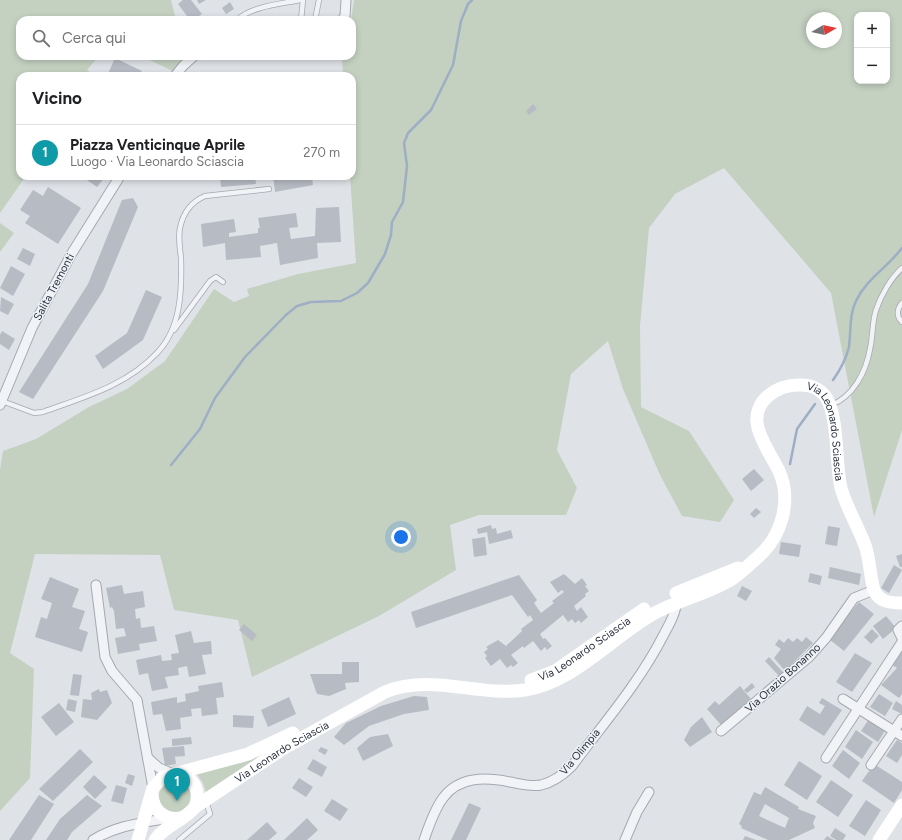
<!DOCTYPE html>
<html lang="it">
<head>
<meta charset="utf-8">
<style>
  :root { --surface:#fff; --page:#f6f6f6; --text:#202124; --muted:#757577; --line:#e0e0e0; --accent:#ea580c }
  body { margin:0; font-family:Figtree,sans-serif; background:var(--page); color:var(--text) }
  .controls { position:absolute; right:12px; top:12px; display:grid; overflow:hidden; border-radius:8px; box-shadow:0 2px 6px #0003 }
  .controls button { width:36px; height:36px; display:grid; place-items:center; padding:0; border:0; border-bottom:1px solid var(--line); background:var(--surface); color:var(--text); font:20px sans-serif }
  .compass { position:absolute; left:806px; top:12px; width:36px; height:36px; border-radius:50%; background:var(--surface); box-shadow:0 2px 6px #0003; rotate:81deg }
  .you { position:absolute; left:401px; top:537px; width:14px; height:14px; margin:-10px; border:3px solid #fff; border-radius:50%; background:#1a73e8; box-shadow:0 0 0 6px #1a73e833 }
  .badge { display:grid; place-items:center; width:26px; height:26px; border-radius:50%; background:var(--accent); color:#fff; font-size:13px; font-weight:700 }
  .pin { position:absolute; translate:-50% -33px; filter:drop-shadow(0 1px 2px #0008) }
  .pin::after { content:''; position:absolute; top:21px; width:14px; height:12px; background:inherit; clip-path:polygon(0 0,100% 0,50% 100%) }
  .list { margin:0; padding:0; list-style:none }
  h2 { display:flex; justify-content:space-between; align-items:center; height:52px; margin:0; padding:0 16px; font-size:17px }
  h2 small { font-size:13px; font-weight:400; color:var(--muted) }
  .list li { display:grid; grid-template-columns:26px 1fr auto; gap:12px; align-items:center; box-sizing:border-box; height:56px; padding:0 16px; border-top:1px solid var(--line) }
  .list b { display:block; font-size:15px; white-space:nowrap }
  .list p { margin:0; font-size:13px; white-space:nowrap; color:var(--muted) }
  .list em { font-size:13px; font-style:normal; color:var(--muted) }
  .icon { flex:none; width:22px; height:22px; fill:none; stroke:currentColor; stroke-width:2; stroke-linecap:round; stroke-linejoin:round }
  .map { position:relative; flex:none; width:902px; height:840px; overflow:hidden }
  .search { position:absolute; background:var(--surface); box-shadow:0 2px 6px #0003; left:16px; top:16px; width:340px; height:44px; display:flex; align-items:center; gap:10px; box-sizing:border-box; padding:0 14px; border-radius:12px; color:var(--muted); font-size:15px }
  .panel { position:absolute; background:var(--surface); box-shadow:0 2px 6px #0003; left:16px; top:72px; width:340px; height:108px; border-radius:12px }
  .map>svg:first-child { display:block }
  .green { fill:#c4d1c1; fill-rule:evenodd }
  .lines { fill:none; stroke-linecap:round; stroke-linejoin:round }
  .stream { stroke:#9daec5; stroke-width:2.5 }
  .building { fill:#b7bbc4; fill-rule:evenodd }
  .lane-casing { stroke:#a5a9b1; stroke-width:6 }
  .street-casing { stroke:#a5a9b1; stroke-width:11 }
  .lane { stroke:#f2f3f6; stroke-width:4.5 }
  .street { stroke:#f2f3f6; stroke-width:9 }
  .secondary { stroke:#fff; stroke-width:13 }
  .labels { text-anchor:middle; dominant-baseline:central; stroke-width:3; stroke-linejoin:round; paint-order:stroke }
  .street-label { font-size:11px; fill:#29303d; stroke:#eef1f5 }
</style>
</head>
<body>
<div class="map">
<svg width="902" height="840" viewBox="0 0 902 840">
  <rect width="100%" height="100%" fill="#dfe2e7"/>
  <g class="green">
    <polygon points="0,0 171,0 176,20 20,20 20,56 99,56 87,70 96,76 20,76 20,176 26,176 0,213"/>
    <path d="M354,0H902V430L874,517L831,293L724,168L675,194L649,228L640,326L641,407L689,431L734,500L720,522L682,516L660,475L623,389L608,341L571,374L557,450L577,488L566,515H479L450,525L456,570L379,616L252,677L238,620L174,610L160,555L35,554L10,653L34,669L30,778L0,811V470L3,451L36,439L89,407L127,389L165,361L214,289L234,302L249,296L247,289L298,274L356,263L350,176H352V76H343L342,56H352L351,20ZM857,15H887V81H857ZM812,18H836V42H812Z"/>
    <polygon points="141,56 192,56 175,72"/>
    <polygon points="0,223 14,233 0,252"/>
    <polygon points="256,756 257,758 206,792 203,783 197,774 245,762"/>
    <circle cx="175" cy="796" r="16"/>
  </g>
  <g class="lines">
    <g class="stream">
      <path d="M833,380C841,369 846,359 849,347C851,332 849,315 856,301C866,279 888,267 902,248"/>
      <polyline points="790,464 797,429 815,404"/>
      <polyline points="171,465 200,429 215,398 245,357 286,315 297,306 311,302 341,301 357,293 368,283 385,254 391,235 392,222 403,202 407,166 404,143 408,133 431,110 453,65 461,21 468,4 472,0"/>
    </g>
  </g>
  <g class="building">
    <polygon points="183,0 191,0 202,14 193,20 190,20 178,4"/>
    <polygon points="197,0 206,0 199,4"/>
    <polygon points="230,2 234,9 226,14 222,8"/>
    <polygon points="115,58 142,71 139,76 107,76"/>
    <polygon points="301,74 302,76 291,76 291,75"/>
    <polygon points="533,104 537,109 529,115 526,111"/>
    <polygon points="90,176 106,176 97,187 87,180"/>
    <polygon points="220,176 255,176 256,184 221,187"/>
    <polygon points="273,176 312,176 313,185 275,192"/>
    <polygon points="48,187 81,208 58,244 25,223 30,216 20,210 33,190 43,196"/>
    <polygon points="133,198 138,207 103,291 33,399 19,392 88,284 122,200"/>
    <polygon points="339,207 341,242 317,243 318,258 280,265 277,243 260,246 261,257 226,260 225,243 203,247 201,224 234,219 236,232 229,233 229,237 258,233 258,228 260,228 258,218 296,213 298,227 289,228 291,239 315,236 316,208"/>
    <polygon points="23,248 35,254 30,266 17,259"/>
    <polygon points="11,266 25,274 13,296 0,288"/>
    <polygon points="146,290 162,297 143,340 103,369 95,356 127,333"/>
    <polygon points="1,297 14,304 8,315 0,311"/>
    <polygon points="2,331 15,339 9,350 0,344 0,335"/>
    <polygon points="754,469 764,480 751,491 742,479"/>
    <polygon points="756,508 761,512 754,518 750,514"/>
    <polygon points="491,525 492,529 496,528 497,534 511,530 513,538 489,544 487,532 478,534 477,529"/>
    <polygon points="828,526 840,528 837,546 825,544"/>
    <polygon points="485,537 487,555 474,557 472,539"/>
    <polygon points="781,542 801,545 799,557 779,554"/>
    <polygon points="902,554 902,567 900,567 896,556"/>
    <polygon points="894,565 902,570 889,593 881,588"/>
    <polygon points="830,567 861,574 859,585 828,578"/>
    <polygon points="810,573 822,576 820,585 808,582"/>
    <polygon points="564,574 575,584 582,578 587,585 585,586 589,591 585,594 586,596 574,606 577,611 581,607 588,617 581,623 579,620 575,623 572,619 568,622 563,615 540,634 543,639 545,638 552,646 547,650 545,647 541,651 533,641 524,648 523,646 511,655 518,663 513,667 511,665 507,668 500,659 491,666 485,658 487,656 484,652 488,649 486,647 498,640 506,646 522,631 521,629 533,620 530,615 528,617 512,595 416,628 411,612 519,575 537,600 534,603 541,613 554,603 552,601 564,592 562,590 558,593 550,582"/>
    <polygon points="50,577 79,589 72,607 85,611 79,629 88,632 82,652 35,637 41,617 47,619 52,603 41,599"/>
    <polygon points="122,585 124,594 143,591 145,607 135,609 136,619 140,618 141,628 154,626 157,641 139,644 140,650 118,654 115,638 126,636 124,628 116,629 114,611 112,607 110,608 106,588"/>
    <polygon points="742,586 752,591 746,601 737,596"/>
    <polygon points="859,602 874,614 844,651 829,639"/>
    <polygon points="886,616 896,628 883,639 873,626"/>
    <polygon points="244,624 257,635 252,641 239,630"/>
    <polygon points="872,629 879,636 871,644 864,637"/>
    <polygon points="191,631 194,643 211,641 212,654 202,655 206,674 189,677 187,666 178,668 179,675 165,677 168,688 152,691 148,673 139,675 136,660 161,655 162,661 172,660 171,654 179,653 175,635"/>
    <polygon points="806,637 813,643 785,671 774,658 781,649 775,645 779,639 784,643 788,638 793,642 797,638 802,642"/>
    <polygon points="902,647 902,694 899,698 881,685 897,668 890,663"/>
    <polygon points="855,653 872,663 852,692 836,682"/>
    <polygon points="769,657 783,672 779,676 765,661"/>
    <polygon points="342,662 359,662 359,682 345,683 346,689 329,696 317,694 310,674 342,674"/>
    <polygon points="73,674 82,675 79,696 70,695"/>
    <polygon points="222,682 224,697 216,698 218,714 202,716 201,708 191,709 192,716 180,718 181,729 166,731 162,714 153,715 151,702 177,697 177,703 186,701 185,694 199,691 198,686"/>
    <polygon points="752,683 755,687 747,693 744,690"/>
    <polygon points="740,686 751,699 722,726 707,709 715,701 719,705"/>
    <polygon points="99,689 100,692 107,690 112,703 97,720 81,717 83,699 92,700 91,693"/>
    <polygon points="879,694 893,703 885,716 870,707"/>
    <polygon points="414,696 427,697 429,710 404,714 369,726 344,745 334,737 346,723 381,706"/>
    <polygon points="289,697 296,714 268,727 261,710"/>
    <polygon points="822,698 842,710 824,736 799,720 807,706 820,714 825,706 819,703"/>
    <polygon points="68,699 77,701 75,712 66,710"/>
    <polygon points="896,701 902,705 902,714 892,709"/>
    <polygon points="59,703 74,722 56,736 41,717"/>
    <polygon points="233,715 254,716 253,728 233,727"/>
    <polygon points="702,717 712,732 690,747 684,740 691,727"/>
    <polygon points="869,719 886,729 878,742 861,731"/>
    <polygon points="856,730 873,742 862,759 845,747"/>
    <polygon points="388,734 393,746 363,761 357,748 370,737"/>
    <polygon points="191,737 192,744 172,746 172,739"/>
    <polygon points="897,740 902,743 902,755 897,763 886,756"/>
    <polygon points="184,746 185,756 171,757 175,757 176,764 165,766 162,748"/>
    <polygon points="321,747 328,750 325,755 318,751"/>
    <polygon points="80,749 93,762 53,801 39,789"/>
    <polygon points="843,750 860,763 849,779 832,766"/>
    <polygon points="313,759 327,767 322,777 307,769"/>
    <polygon points="799,761 822,776 807,800 784,785"/>
    <polygon points="874,764 902,782 902,790 894,803 862,781"/>
    <polygon points="128,774 135,776 132,786 125,783"/>
    <polygon points="94,775 107,787 95,799 83,787"/>
    <polygon points="299,778 313,787 306,797 292,788"/>
    <polygon points="831,780 853,795 838,817 816,802"/>
    <polygon points="116,785 127,788 123,804 111,801"/>
    <path d="M765,787L799,807L798,809L816,816L813,823L815,828L789,840H768L741,828L742,826L739,824L754,792L761,795ZM765,804L789,818L785,828L759,816Z"/>
    <polygon points="39,795 54,804 31,840 9,840"/>
    <polygon points="87,795 102,806 72,832 67,840 46,840 60,819"/>
    <polygon points="332,799 348,809 340,821 324,811"/>
    <polygon points="866,800 881,810 865,836 849,826"/>
    <polygon points="469,803 481,808 466,840 451,840"/>
    <polygon points="307,818 318,830 307,840 284,840"/>
    <polygon points="267,822 277,833 269,840 247,840"/>
    <polygon points="835,828 846,835 843,840 836,840 830,836"/>
    <polygon points="745,836 756,840 743,840"/>
    <polygon points="827,836 834,840 824,840"/>
  </g>
  <g class="lines">
    <g class="lane-casing">
      <g id="lane">
        <path d="M237,20C252,6 281,4 300,0"/>
        <polyline points="301,20 303,0"/>
        <polyline points="315,20 319,0"/>
        <path d="M902,303C897,309 896,316 902,322"/>
        <polyline points="174,330 210,281 216,277 223,282"/>
        <path d="M2,401L34,413L43,412C84,397 126,386 157,353C181,328 182,291 181,258C180,249 178,237 180,228C183,213 191,202 205,196L269,189"/>
        <path d="M831,405C853,397 866,372 870,349C873,336 872,322 876,310C881,295 891,278 902,268"/>
        <polyline points="179,840 210,814 206,801"/>
      </g>
    </g>
    <g class="street-casing">
      <g id="street">
        <polyline points="342,20 345,16 346,0"/>
        <polyline points="175,76 183,66 194,56"/>
        <polyline points="0,405 32,328 72,253 120,176"/>
        <polyline points="96,585 105,657 112,671 137,700 153,788"/>
        <polyline points="902,626 898,630 902,638"/>
        <polyline points="843,699 902,736"/>
        <polyline points="721,731 809,657 826,638 854,598 874,590"/>
        <polyline points="148,758 159,768 171,773"/>
        <polyline points="826,758 902,642"/>
        <polyline points="871,765 902,719"/>
        <path d="M93,840C117,825 142,823 169,818"/>
        <path d="M424,840C429,826 434,810 443,798C459,776 486,777 510,782C520,784 531,787 541,785C554,782 563,775 572,766C603,724 639,683 663,636C669,625 676,613 677,600"/>
        <polyline points="625,840 637,812 649,792"/>
      </g>
    </g>
    <use href="#lane" class="lane"/>
    <use href="#street" class="street"/>
    <g class="secondary">
      <polyline points="676,593 738,568"/>
      <path id="s1" d="M531,680L555,671L644,609"/>
      <path d="M180,773C195,779 201,792 195,807"/>
      <path d="M152,795C153,811 165,821 182,818"/>
      <polyline points="138,840 153,788 163,777 248,754 293,733"/>
      <path id="s2" d="M155,840C165,825 184,821 195,807L284,748L385,692C432,673 478,697 525,690C573,683 612,637 653,614C678,600 710,593 732,579C741,573 750,564 758,557C782,536 792,500 779,471C772,457 762,443 758,428C751,401 777,384 802,385C812,385 822,390 827,399C839,422 835,462 841,488C847,509 859,528 866,548C870,562 870,576 874,590C879,602 890,603 902,603"/>
      <polyline points="879,840 902,805"/>
    </g>
  </g>
  <g class="labels">
    <g class="street-label">
      <text transform="translate(54 287) rotate(-62)">Salita Tremonti</text>
      <text stroke="none"><textPath href="#s2" startOffset="960">Via Leonardo Sciascia</textPath></text>
      <text stroke="none"><textPath href="#s1" startOffset="62">Via Leonardo Sciascia</textPath></text>
      <text transform="translate(783 678) rotate(-42)">Via Orazio Bonanno</text>
      <text stroke="none"><textPath href="#s2" startOffset="155">Via Leonardo Sciascia</textPath></text>
      <text transform="translate(580 752) rotate(-50)">Via Olimpia</text>
    </g>
  </g>
</svg>
<div class="controls">
<button>+</button>
<button>−</button>
</div>
<svg class="compass" viewBox="-18 -18 36 36"><path d="M0-13l5 13h-10z" fill="#e53935"/><path d="M0 13l5-13h-10z" fill="#757577"/></svg>
<div class="you"></div>
<div class="pin badge" style="left:177px;top:801px;background:#0f9aa8">1</div>
<div class="search"><svg class="icon" aria-label="search" viewBox="0 0 24 24"><circle cx="10" cy="10" r="6"/><path d="M15 15l6 6"/></svg>Cerca qui</div>
<section class="panel">
<h2>Vicino<small></small></h2>
<ul class="list">
<li><span class="badge" style="background:#0f9aa8">1</span><div><b>Piazza Venticinque Aprile</b><p>Luogo · Via Leonardo Sciascia</p></div><em>270 m</em></li>
</ul>
</section>
</div>
</body>
</html>
